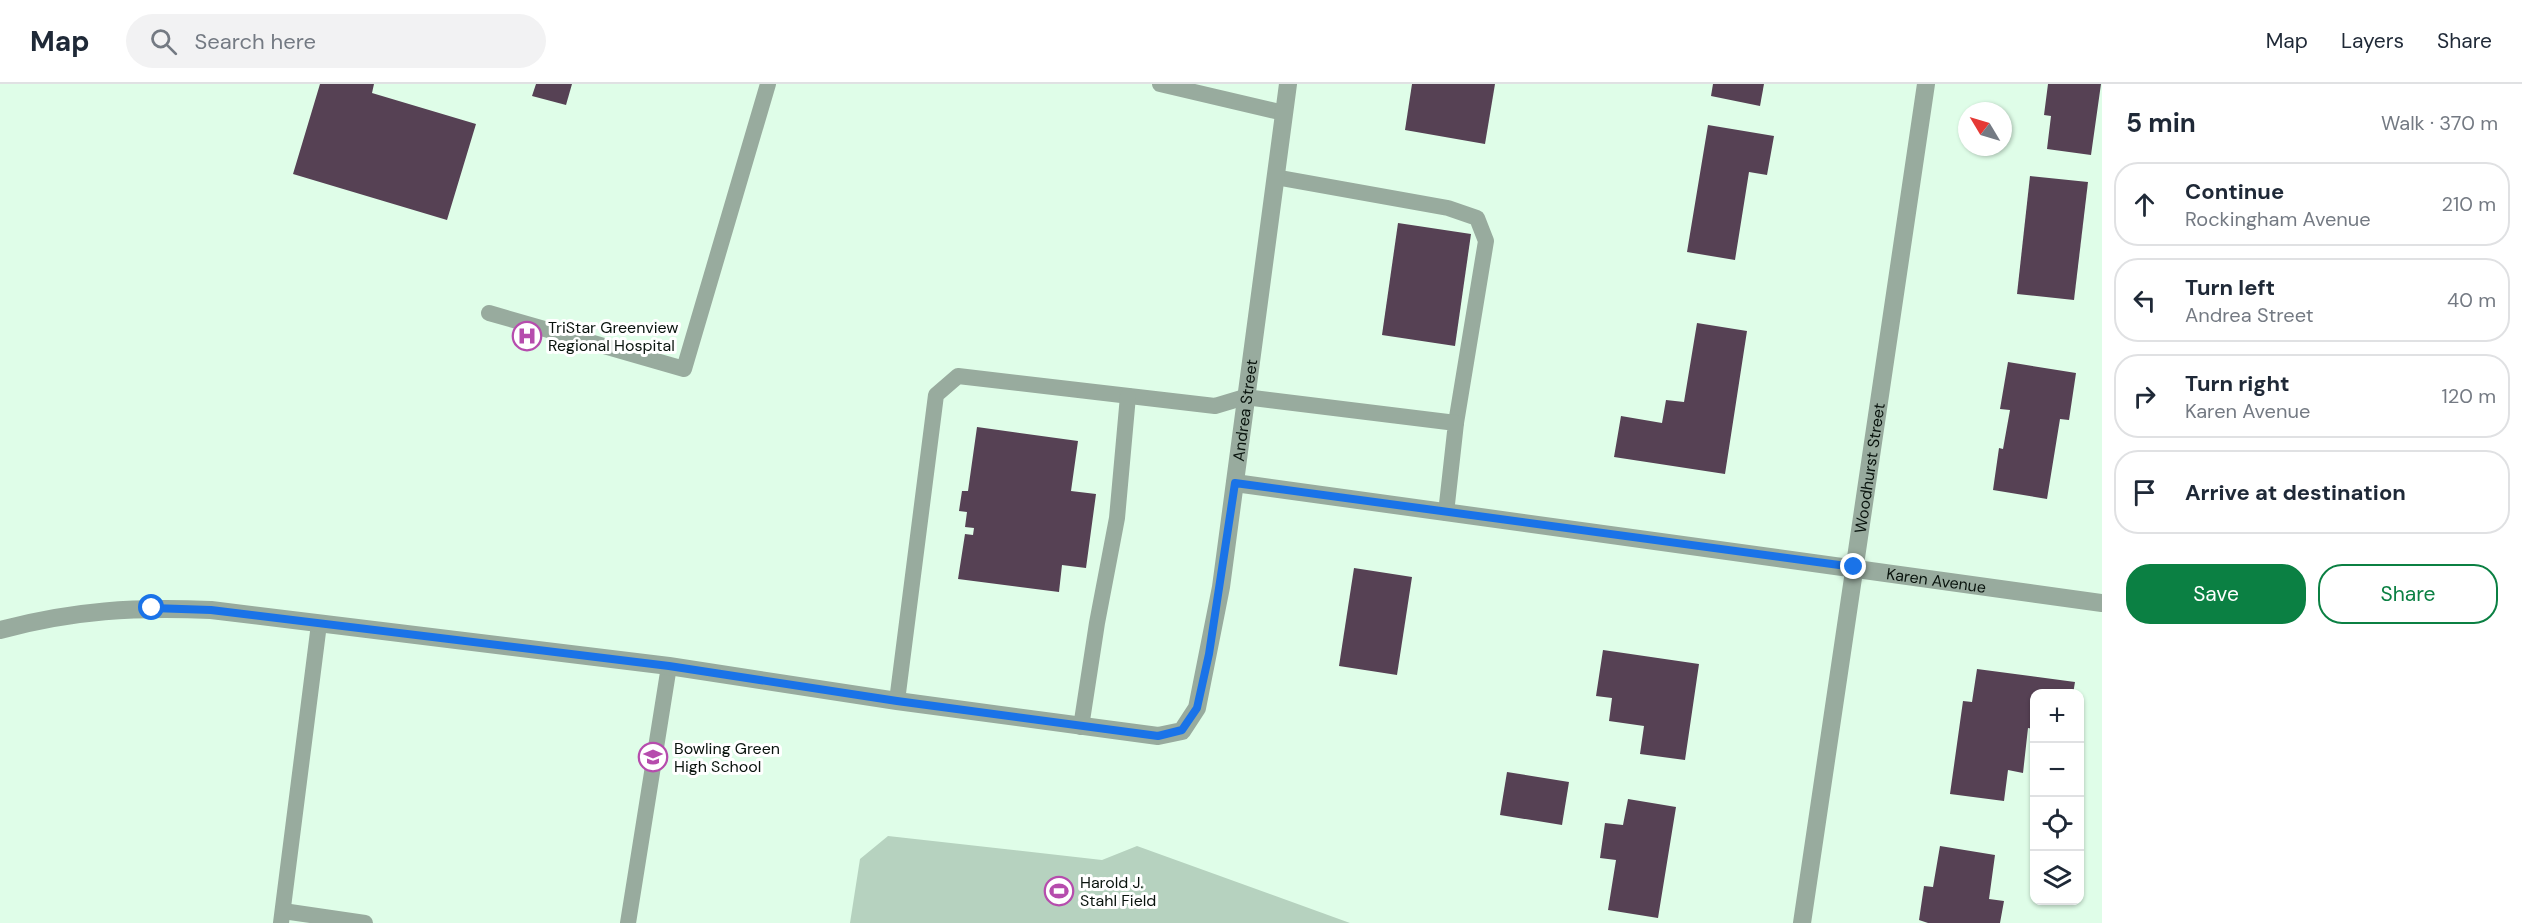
<!DOCTYPE html>
<html lang="en">
<head>
<meta charset="utf-8">
<style>
  :root { --surface:#fff; --page:#f2f2f3; --text:#1f2937; --muted:#747a83; --line:#e0e1e3; --accent:#0b8043 }
  body { margin:0; font-family:"DM Sans",sans-serif; background:var(--page); color:var(--text) }
  .controls { position:absolute; right:18px; bottom:18px; display:grid; overflow:hidden; border-radius:12px; box-shadow:0 2px 4px #0004 }
  .controls button { width:54px; height:54px; display:grid; place-items:center; padding:0; border:0; border-bottom:2px solid var(--line); background:var(--surface); color:var(--text); font:30px sans-serif }
  .compass { position:absolute; left:1958px; top:18px; width:54px; height:54px; border-radius:50%; background:var(--surface); box-shadow:0 2px 4px #0004; rotate:308deg }
  .stop { position:absolute; width:18px; height:18px; margin:-14px; border:4px solid #1a73e8; border-radius:50%; background:#fff }
  .stop.end { background:#1a73e8; border-color:#fff; box-shadow:0 2px 6px #0008 }
  .list { margin:0; padding:0; list-style:none }
  h2 { display:flex; justify-content:space-between; align-items:center; height:78px; margin:0; padding:0 24px; font-size:26px }
  h2 small { font-size:20px; font-weight:400; color:var(--muted) }
  .list li { display:grid; grid-template-columns:39px 1fr auto; gap:18px; align-items:center; box-sizing:border-box; height:84px; margin:0 12px 12px; padding:0 12px; border:2px solid var(--line); border-radius:24px }
  .list b { display:block; font-size:22px; white-space:nowrap }
  .list p { margin:0; font-size:20px; white-space:nowrap; color:var(--muted) }
  .list em { font-size:20px; font-style:normal; color:var(--muted) }
  .actions { display:flex; gap:12px; padding:18px 24px }
  .actions a { flex:1; padding:14px 0; border:2px solid var(--accent); border-radius:24px; text-align:center; font-size:21px; color:var(--accent) }
  .actions .main { background:var(--accent); color:#fff }
  .icon { flex:none; width:33px; height:33px; fill:none; stroke:currentColor; stroke-width:2; stroke-linecap:round; stroke-linejoin:round }
  .map { position:relative; flex:none; width:2102px; height:839px; overflow:hidden }
  header { display:flex; align-items:center; gap:36px; box-sizing:border-box; height:84px; padding:0 30px; background:var(--surface); border-bottom:2px solid var(--line) }
  header strong { font-size:28px }
  nav { display:flex; gap:33px; margin-inline-start:auto; font-size:21px }
  .search { width:420px; height:54px; background:var(--page); display:flex; align-items:center; gap:15px; box-sizing:border-box; padding:0 21px; border-radius:33px; color:var(--muted); font-size:22px }
  main { display:flex }
  aside { flex:1; background:var(--surface) }
  .map>svg:first-child { display:block }
  .green { fill:#b6d2bf }
  .building { fill:#564154 }
  .lines { fill:none; stroke-linecap:round; stroke-linejoin:round }
  .service { stroke:#98ab9e; stroke-width:16 }
  .minor { stroke:#98ab9e; stroke-width:18 }
  .route { stroke:#1a73e8; stroke-width:8 }
  .labels { text-anchor:middle; dominant-baseline:central; stroke-width:6; stroke-linejoin:round; paint-order:stroke }
  .poi-label { font-size:16px; fill:#09130d; stroke:#fff; text-anchor:start }
  .street-label { font-size:16px; fill:#09130d; stroke:#fff }
</style>
</head>
<body>
<header>
<strong>Map</strong>
<div class="search"><svg class="icon" aria-label="search" viewBox="0 0 24 24"><circle cx="10" cy="10" r="6"/><path d="M15 15l6 6"/></svg>Search here</div>
<nav><a>Map</a><a>Layers</a><a>Share</a></nav>
</header>
<main>
<div class="map">
<svg width="2102" height="839" viewBox="0 0 2102 839">
  <rect width="100%" height="100%" fill="#dffde8"/>
  <polygon class="green" points="888,752 1102,776 1137,762 1350,839 850,839 860,775"/>
  <g class="building">
    <polygon points="320,0 374,0 372,9 476,40 447,136 293,90"/>
    <polygon points="536,0 572,0 566,21 532,12"/>
    <polygon points="1412,0 1495,0 1485,60 1405,46"/>
    <polygon points="1713,0 1764,0 1760,22 1711,12"/>
    <polygon points="2048,0 2101,0 2091,71 2047,65 2051,32 2044,31"/>
    <polygon points="1708,41 1774,52 1767,91 1749,88 1735,176 1687,168"/>
    <polygon points="2030,92 2088,98 2074,216 2017,210"/>
    <polygon points="1398,139 1471,150 1455,262 1382,251"/>
    <polygon points="1697,239 1747,247 1725,390 1614,373 1621,332 1662,339 1666,316 1684,318"/>
    <polygon points="2008,278 2076,289 2069,336 2060,335 2047,415 1993,406 1999,364 2003,365 2010,326 2000,325"/>
    <polygon points="977,343 1078,357 1071,407 1096,410 1086,484 1062,481 1059,508 958,495 965,450 973,451 974,444 965,443 967,428 959,427 962,407 968,407"/>
    <polygon points="1354,484 1412,493 1397,591 1339,582"/>
    <polygon points="1603,566 1699,580 1685,676 1640,670 1644,642 1609,637 1612,614 1596,612"/>
    <polygon points="1977,585 2075,598 2073,610 2034,610 2034,645 2028,644 2023,689 2008,686 2004,717 1950,710 1963,617 1972,618"/>
    <polygon points="1507,688 1569,698 1562,741 1500,731"/>
    <polygon points="1628,715 1676,723 1658,834 1608,826 1616,776 1600,774 1605,739 1623,741"/>
    <polygon points="1940,762 1995,771 1989,815 2004,817 2000,839 1928,839 1919,836 1924,802 1933,803"/>
  </g>
  <g class="lines">
    <g class="service">
      <polyline points="1160,0 1284,29"/>
      <polyline points="1275,93 1448,124 1477,134 1486,157 1456,339"/>
      <polyline points="489,229 684,285 768,0"/>
      <polyline points="897,617 936,311 958,292 1215,322 1245,313 1456,339 1446,429"/>
      <polyline points="1081,643 1097,539 1117,434 1128,312"/>
      <polyline points="283,827 365,839"/>
      <polyline points="281,839 319,540"/>
      <polyline points="628,839 669,582"/>
    </g>
    <g class="minor">
      <path id="s1" d="M1235,399L2102,519"/>
      <path id="s2" d="M0,546C75,526 134,523 211,526L669,582L897,617L1158,652L1182,647L1197,624L1221,503L1288,0"/>
      <path id="s3" d="M1802,839L1926,0"/>
    </g>
  </g>
  <g class="lines">
    <polyline class="route" points="152,524 211,526 669,582 897,617 1158,652 1182,646 1197,624 1209,570 1235,399 1854,483"/>
  </g>
  <defs>
    <g id="hospital-ring" transform="scale(1.5)"><circle r="9.5" fill="#fff" stroke="#b64cad" stroke-width="1.5"/><path d="M-5-5h3v3.5h4V-5h3V5h-3V1.5h-4V5h-3Z" fill="#b64cad"/></g>
    <g id="school-ring" transform="scale(1.5)"><circle r="9.5" fill="#fff" stroke="#b64cad" stroke-width="1.5"/><path d="M0-5L7-2L0 1L-7-2ZM-4 1L0 2.5L4 1V4Q0 6-4 4Z" fill="#b64cad"/></g>
    <g id="stadium-ring" transform="scale(1.5)"><circle r="9.5" fill="#fff" stroke="#b64cad" stroke-width="1.5"/><path d="M0-5a6.5 5 0 1 0 0 10a6.5 5 0 1 0 0-10ZM-3.5-1.8h7v3.6h-7Z" fill="#b64cad"/></g>
  </defs>
  <g fill-rule="evenodd">
    <use href="#hospital-ring" x="527" y="252"/>
    <use href="#school-ring" x="653" y="673"/>
    <use href="#stadium-ring" x="1059" y="807"/>
  </g>
  <g class="labels">
    <g class="poi-label">
      <text x="548" y="243">TriStar Greenview<tspan x="548" dy="18">Regional Hospital</tspan></text>
      <text x="674" y="664">Bowling Green<tspan x="674" dy="18">High School</tspan></text>
      <text x="1080" y="798">Harold J.<tspan x="1080" dy="18">Stahl Field</tspan></text>
    </g>
    <g class="street-label">
      <text stroke="none"><textPath href="#s2" startOffset="1522">Andrea Street</textPath></text>
      <text stroke="none"><textPath href="#s3" startOffset="460">Woodhurst Street</textPath></text>
      <text stroke="none"><textPath href="#s1" startOffset="708">Karen Avenue</textPath></text>
    </g>
  </g>
</svg>
<div class="controls">
<button>+</button>
<button>−</button>
<button><svg class="icon" aria-label="locate" viewBox="0 0 24 24"><circle cx="12" cy="12" r="6"/><path d="M12 2v4M12 18v4M2 12h4M18 12h4"/></svg></button>
<button><svg class="icon" aria-label="layers" viewBox="0 0 24 24"><path d="M12 4l9 5-9 5-9-5zM3 14l9 5 9-5"/></svg></button>
</div>
<svg class="compass" viewBox="-18 -18 36 36"><path d="M0-13l5 13h-10z" fill="#e53935"/><path d="M0 13l5-13h-10z" fill="#747a83"/></svg>
<div class="stop" style="left:152px;top:524px"></div>
<div class="stop end" style="left:1854px;top:483px"></div>
</div>
<aside>
<h2>5 min<small>Walk · 370 m</small></h2>
<ul class="list">
<li><svg class="icon" aria-label="ahead" viewBox="0 0 24 24"><path d="M12 20V5M6 11l6-6 6 6"/></svg><div><b>Continue</b><p>Rockingham Avenue</p></div><em>210 m</em></li>
<li><svg class="icon" aria-label="left" viewBox="0 0 24 24"><path d="M17 20v-9H6M10 6l-5 5 5 5"/></svg><div><b>Turn left</b><p>Andrea Street</p></div><em>40 m</em></li>
<li><svg class="icon" aria-label="right" viewBox="0 0 24 24"><path d="M7 20v-9h11M14 6l5 5-5 5"/></svg><div><b>Turn right</b><p>Karen Avenue</p></div><em>120 m</em></li>
<li><svg class="icon" aria-label="arrive" viewBox="0 0 24 24"><path d="M6 21V4h12l-3 4 3 4H6"/></svg><div><b>Arrive at destination</b></div></li>
</ul>
<div class="actions"><a class="main">Save</a><a>Share</a></div>
</aside>
</main>
</body>
</html>
